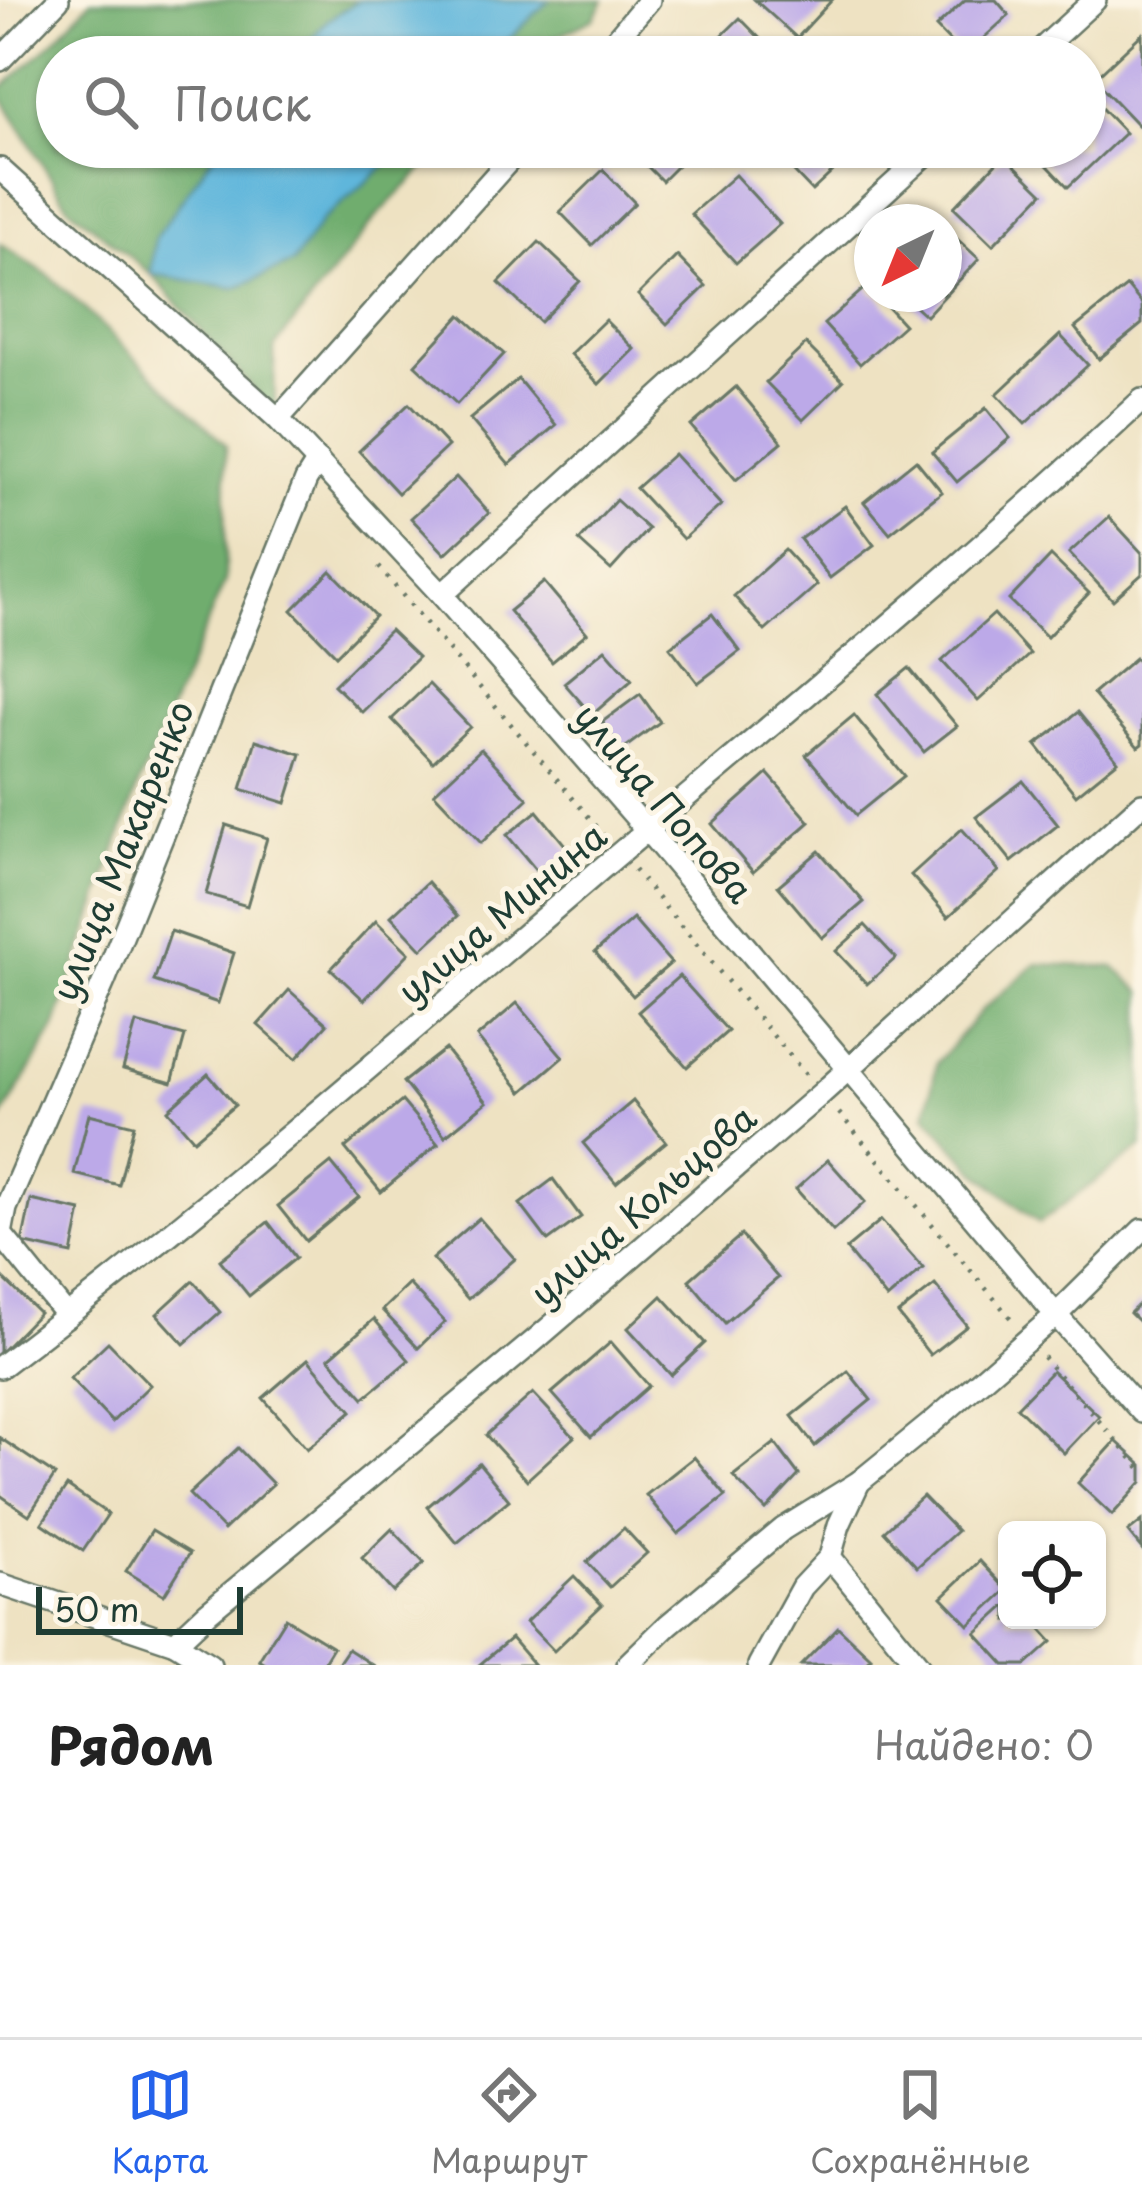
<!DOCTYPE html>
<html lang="ru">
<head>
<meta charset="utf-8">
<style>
  :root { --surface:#fff; --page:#f6f6f6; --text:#222; --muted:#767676; --line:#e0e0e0; --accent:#2563eb }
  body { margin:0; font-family:"Playpen Sans",sans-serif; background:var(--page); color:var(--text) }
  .controls { position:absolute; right:36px; bottom:36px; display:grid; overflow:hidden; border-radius:18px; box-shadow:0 3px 9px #0004 }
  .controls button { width:108px; height:108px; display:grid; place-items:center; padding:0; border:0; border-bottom:3px solid var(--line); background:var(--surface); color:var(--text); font:60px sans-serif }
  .compass { position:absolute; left:854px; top:204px; width:108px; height:108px; border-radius:50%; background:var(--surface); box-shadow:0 3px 9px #0004; rotate:223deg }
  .scale { position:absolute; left:36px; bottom:30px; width:207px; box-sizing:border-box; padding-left:12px; border:6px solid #1f3d34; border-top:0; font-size:33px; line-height:42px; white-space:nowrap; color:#1f3d34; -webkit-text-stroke:9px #fcf5e5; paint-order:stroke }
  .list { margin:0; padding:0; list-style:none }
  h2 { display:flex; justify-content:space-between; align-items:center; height:156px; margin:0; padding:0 48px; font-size:51px }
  h2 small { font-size:39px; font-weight:400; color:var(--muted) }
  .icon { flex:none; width:66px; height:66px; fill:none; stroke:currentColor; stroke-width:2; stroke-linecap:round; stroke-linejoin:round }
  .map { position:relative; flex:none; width:1142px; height:1665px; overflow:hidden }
  .search { position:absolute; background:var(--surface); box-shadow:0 3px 9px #0004; left:36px; right:36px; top:36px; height:132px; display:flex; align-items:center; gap:30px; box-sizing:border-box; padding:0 42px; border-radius:66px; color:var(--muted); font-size:45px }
  .sheet { height:372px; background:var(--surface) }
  nav { display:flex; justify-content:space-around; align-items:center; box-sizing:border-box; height:168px; border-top:3px solid var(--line); background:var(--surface); font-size:33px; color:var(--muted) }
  nav a { display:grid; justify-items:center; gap:6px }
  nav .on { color:var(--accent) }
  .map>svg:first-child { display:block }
  .forest { fill:#6fad6e; stroke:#477551; stroke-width:3 }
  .water { fill:#5eb6db; stroke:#3e7a88; stroke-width:3 }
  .building { fill:#bca9e8 }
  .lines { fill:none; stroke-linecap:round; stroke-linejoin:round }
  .street-casing { stroke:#677766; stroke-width:26 }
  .path { stroke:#677766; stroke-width:4.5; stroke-dasharray:3 9; stroke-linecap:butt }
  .street { stroke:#fff; stroke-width:21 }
  .labels { text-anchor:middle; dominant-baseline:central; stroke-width:10; stroke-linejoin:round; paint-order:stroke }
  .street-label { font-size:36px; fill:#1f3d34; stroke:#fcf5e5 }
</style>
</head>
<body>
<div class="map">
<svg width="1142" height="1665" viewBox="0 0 1142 1665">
  <rect width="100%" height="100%" fill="#fcf5e5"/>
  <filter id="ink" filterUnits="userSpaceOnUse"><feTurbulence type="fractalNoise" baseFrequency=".00833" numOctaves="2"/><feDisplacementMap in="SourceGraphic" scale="24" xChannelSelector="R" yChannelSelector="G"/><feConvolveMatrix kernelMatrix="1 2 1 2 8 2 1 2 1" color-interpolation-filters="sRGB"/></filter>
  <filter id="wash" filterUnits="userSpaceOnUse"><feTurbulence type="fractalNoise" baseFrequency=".004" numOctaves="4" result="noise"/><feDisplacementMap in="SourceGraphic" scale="48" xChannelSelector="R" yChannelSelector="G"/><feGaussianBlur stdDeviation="2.7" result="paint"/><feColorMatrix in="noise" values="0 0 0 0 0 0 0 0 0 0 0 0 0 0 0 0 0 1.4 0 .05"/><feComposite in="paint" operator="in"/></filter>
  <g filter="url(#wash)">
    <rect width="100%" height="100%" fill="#eee2c2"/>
    <g class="forest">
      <polygon points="91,0 604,0 594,18 515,57 57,57 57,147 445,147 377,216 274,348 275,413 151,274 68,206 0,94 0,90 55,40"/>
      <polygon points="0,244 51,277 226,445 225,581 137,788 55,1028 0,1121"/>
      <polygon points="1036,964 1114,967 1142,992 1142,1147 1039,1223 976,1171 926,1115 937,1063 982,1010"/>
    </g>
    <g class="water">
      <polygon points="359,0 549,0 491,57 295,57 328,20"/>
      <polygon points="219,147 403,147 376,174 322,220 293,263 235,288 151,274 155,238"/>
    </g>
    <g id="blocks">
      <g class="building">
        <polygon points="755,0 832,0 797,38"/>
        <polygon points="965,0 996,0 1009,15 964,56 936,27"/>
        <polygon points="740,18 778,57 700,57"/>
        <polygon points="1142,34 1142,121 1138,125 1094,79"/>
        <polygon points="1085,91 1125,133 1068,187 1030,147 1085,147"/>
        <polygon points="628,147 696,147 662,181"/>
        <polygon points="782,147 859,147 812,191 776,153"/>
        <polygon points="1004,155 1043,193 993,245 954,207"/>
        <polygon points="603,170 635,203 592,245 560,212"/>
        <polygon points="735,175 780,224 736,263 691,214"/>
        <polygon points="944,227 979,259 926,316 902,294 944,294"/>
        <polygon points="539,242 580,281 540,322 499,283"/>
        <polygon points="677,256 706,286 667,324 638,295"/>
        <polygon points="868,285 872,294 876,294 904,325 860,364 824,324"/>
        <polygon points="1127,286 1142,304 1142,324 1099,359 1075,328"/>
        <polygon points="461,315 504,354 457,404 415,365"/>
        <polygon points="605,320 634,349 599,384 570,354"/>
        <polygon points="1060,335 1088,365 1025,424 997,394"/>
        <polygon points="806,344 843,381 803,420 766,382"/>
        <polygon points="518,379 556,425 509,465 470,419"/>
        <polygon points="736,387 782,442 736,480 691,426"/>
        <polygon points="409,404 448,446 398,493 359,451"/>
        <polygon points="986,408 1010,438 957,482 932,452"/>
        <polygon points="674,454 721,505 683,539 636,488"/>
        <polygon points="916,460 942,492 890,533 864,502"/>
        <polygon points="456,477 489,513 445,554 411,518"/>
        <polygon points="616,500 648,529 611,570 579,541"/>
        <polygon points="845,506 874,545 830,578 800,539"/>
        <polygon points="1109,517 1142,553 1142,574 1113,600 1069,553"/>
        <polygon points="785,550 817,585 765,631 734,596"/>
        <polygon points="1051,556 1089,593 1047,637 1009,600"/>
        <polygon points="331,571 375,616 336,655 292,610"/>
        <polygon points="544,582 587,633 552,662 509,611"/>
        <polygon points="712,614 740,651 698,683 670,647"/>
        <polygon points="994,614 1030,654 978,701 942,661"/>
        <polygon points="390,630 418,657 362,712 334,685"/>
        <polygon points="605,649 632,680 592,715 564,683"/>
        <polygon points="1135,658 1142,666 1142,744 1138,747 1093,694"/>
        <polygon points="909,668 957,726 924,752 877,694"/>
        <polygon points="429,684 470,727 433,762 392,719"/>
        <polygon points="640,694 660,722 622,750 602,722"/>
        <polygon points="1078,712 1118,761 1076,795 1036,745"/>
        <polygon points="854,715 904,776 856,815 806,755"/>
        <polygon points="256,740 301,754 286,803 241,789"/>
        <polygon points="481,749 528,799 481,843 434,793"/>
        <polygon points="768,774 810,822 753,872 712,824"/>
        <polygon points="1023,781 1058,825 1012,862 976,817"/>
        <polygon points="537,811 570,851 541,876 507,835"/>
        <polygon points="226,825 267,838 247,906 206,894"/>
        <polygon points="962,829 999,871 948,917 911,875"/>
        <polygon points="819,851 864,902 822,938 778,886"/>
        <polygon points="428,882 458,916 422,949 391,916"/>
        <polygon points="633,919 671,963 633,996 595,952"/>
        <polygon points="376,921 409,953 364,1000 331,969"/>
        <polygon points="865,925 896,958 867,984 836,951"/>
        <polygon points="171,931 234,953 218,1003 154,981"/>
        <polygon points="679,976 728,1031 687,1067 638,1012"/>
        <polygon points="289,990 327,1024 296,1059 258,1025"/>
        <polygon points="517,1003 563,1057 522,1092 477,1037"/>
        <polygon points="136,1023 185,1036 172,1083 123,1069"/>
        <polygon points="445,1049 487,1102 445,1136 403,1082"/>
        <polygon points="208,1074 235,1105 194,1140 168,1110"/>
        <polygon points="402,1101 438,1144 381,1192 345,1148"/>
        <polygon points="633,1101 666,1142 616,1183 583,1143"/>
        <polygon points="89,1114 134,1125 119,1185 74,1174"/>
        <polygon points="828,1160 865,1202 833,1231 796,1189"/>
        <polygon points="331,1163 359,1197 306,1241 278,1206"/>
        <polygon points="553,1179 581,1217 548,1241 520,1204"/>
        <polygon points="31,1200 81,1211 72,1254 22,1243"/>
        <polygon points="479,1218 515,1259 468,1299 432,1259"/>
        <polygon points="881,1220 923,1268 887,1299 846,1249"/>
        <polygon points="268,1222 296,1258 249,1296 220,1260"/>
        <polygon points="741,1235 778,1278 725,1323 689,1280"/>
        <polygon points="0,1275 39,1313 0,1353"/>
        <polygon points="193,1281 220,1312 184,1344 157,1314"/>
        <polygon points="409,1284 445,1322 418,1348 382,1310"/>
        <polygon points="935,1285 967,1326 930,1355 898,1314"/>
        <polygon points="662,1296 705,1343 671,1375 628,1328"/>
        <polygon points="1142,1301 1142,1325 1130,1313"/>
        <polygon points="374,1319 409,1360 364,1398 329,1358"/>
        <polygon points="108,1342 150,1385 112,1422 70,1378"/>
        <polygon points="611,1342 649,1386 591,1437 552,1393"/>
        <polygon points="308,1359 352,1411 307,1449 263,1398"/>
        <polygon points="848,1371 871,1400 815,1446 792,1416"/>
        <polygon points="1052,1371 1099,1416 1064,1453 1017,1407"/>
        <polygon points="533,1393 574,1437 527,1480 486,1435"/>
        <polygon points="0,1438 55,1475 29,1515 0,1495"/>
        <polygon points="1116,1441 1142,1465 1142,1482 1112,1515 1078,1483"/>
        <polygon points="775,1443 799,1475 766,1510 733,1476"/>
        <polygon points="238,1448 273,1484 224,1530 189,1494"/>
        <polygon points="694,1457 726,1496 678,1534 646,1495"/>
        <polygon points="479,1463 509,1500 457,1543 427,1507"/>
        <polygon points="67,1486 108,1514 83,1551 42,1523"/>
        <polygon points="923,1496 957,1531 917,1567 884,1531"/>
        <polygon points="1142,1521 1142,1549 1128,1532"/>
        <polygon points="624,1528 647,1553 610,1587 587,1562"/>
        <polygon points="392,1529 424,1563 393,1592 362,1558"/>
        <polygon points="152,1530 190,1553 164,1595 126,1571"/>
        <polygon points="980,1561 1007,1590 969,1625 942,1597"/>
        <polygon points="574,1576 602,1605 554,1651 526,1622"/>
        <polygon points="1007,1605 1007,1620 1032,1620 1052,1642 1026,1665 1005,1665 976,1633"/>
        <polygon points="285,1618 333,1647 322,1665 267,1665 259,1660"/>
        <polygon points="838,1627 871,1658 863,1665 801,1665"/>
        <polygon points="511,1638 534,1665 479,1665"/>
        <polygon points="348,1649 373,1665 337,1665"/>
      </g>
    </g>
  </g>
  <g filter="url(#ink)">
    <use href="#blocks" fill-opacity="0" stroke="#677766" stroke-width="3"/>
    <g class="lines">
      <g class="street-casing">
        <g id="street">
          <polyline points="601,57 649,0"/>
          <polyline points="1033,57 1095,0"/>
          <polyline points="0,60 58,0"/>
          <polyline points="0,169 278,419 442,595 648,831 1056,1315 1142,1412"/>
          <polyline points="278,419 521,147"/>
          <polyline points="442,595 934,147"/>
          <polyline points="67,1316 1,1234 6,1208 105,979 306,480 318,461"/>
          <path d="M0,1367C203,1214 394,1046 587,881C773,723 963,567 1142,400"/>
          <polyline points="859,1482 839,1525 830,1557 918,1665"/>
          <polyline points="0,1584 175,1643 210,1665"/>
          <polyline points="175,1643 208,1612 534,1341 822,1093 1142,804"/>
          <polyline points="627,1665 668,1625 783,1529 859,1482 934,1421 1056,1315 1142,1230"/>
          <polyline points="759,1665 802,1587 830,1557"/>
        </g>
      </g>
      <g class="path">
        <polyline points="379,567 603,834"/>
        <polyline points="634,870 808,1077"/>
        <polyline points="839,1113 1013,1321"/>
        <polyline points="1043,1357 1142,1470"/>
      </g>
      <use href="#street" class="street"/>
    </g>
  </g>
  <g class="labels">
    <g class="street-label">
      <text transform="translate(665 802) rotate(49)">улица Попова</text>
      <text transform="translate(121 850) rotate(-68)">улица Макаренко</text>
      <text transform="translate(501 912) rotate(-40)">улица Минина</text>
      <text transform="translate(642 1204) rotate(-41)">улица Кольцова</text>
    </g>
  </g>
</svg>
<div class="controls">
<button><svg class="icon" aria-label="locate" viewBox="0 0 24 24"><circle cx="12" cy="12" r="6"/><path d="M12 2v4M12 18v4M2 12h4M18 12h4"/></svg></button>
</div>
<svg class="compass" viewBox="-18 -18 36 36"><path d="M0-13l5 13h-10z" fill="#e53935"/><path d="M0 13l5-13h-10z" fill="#767676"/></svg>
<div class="scale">50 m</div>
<div class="search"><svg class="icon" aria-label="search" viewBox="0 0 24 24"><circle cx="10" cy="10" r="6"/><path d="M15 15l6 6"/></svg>Поиск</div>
</div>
<section class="sheet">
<h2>Рядом<small>Найдено: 0</small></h2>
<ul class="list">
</ul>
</section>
<nav>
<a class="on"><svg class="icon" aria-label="map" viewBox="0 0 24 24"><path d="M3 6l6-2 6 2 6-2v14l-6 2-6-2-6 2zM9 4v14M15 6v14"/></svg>Карта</a>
<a><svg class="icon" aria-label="directions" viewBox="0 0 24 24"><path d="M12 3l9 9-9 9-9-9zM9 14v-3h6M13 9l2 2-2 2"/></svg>Маршрут</a>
<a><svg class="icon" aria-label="saved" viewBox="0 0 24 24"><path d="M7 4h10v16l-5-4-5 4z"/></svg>Сохранённые</a>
</nav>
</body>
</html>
